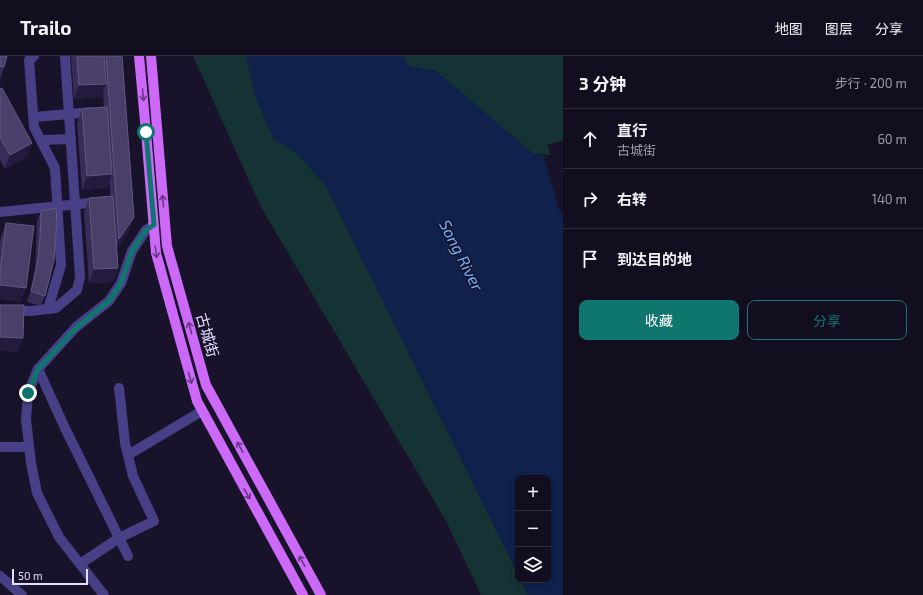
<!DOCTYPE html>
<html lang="zh">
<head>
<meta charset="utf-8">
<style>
  :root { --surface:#120e20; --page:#1f1c2d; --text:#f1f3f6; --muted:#9c9ca5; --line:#312e3e; --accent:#0f766e }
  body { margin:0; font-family:"Exo 2","Noto Sans SC",sans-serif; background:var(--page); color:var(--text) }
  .controls { position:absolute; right:12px; bottom:12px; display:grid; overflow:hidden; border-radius:8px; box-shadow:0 2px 6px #0003 }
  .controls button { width:36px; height:36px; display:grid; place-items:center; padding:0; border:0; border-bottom:1px solid var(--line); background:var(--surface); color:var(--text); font:20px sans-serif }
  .scale { position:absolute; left:12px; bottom:10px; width:76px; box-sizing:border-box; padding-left:4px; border:2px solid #e3ddfe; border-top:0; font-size:11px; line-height:14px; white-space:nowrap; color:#e3ddfe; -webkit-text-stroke:3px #18122a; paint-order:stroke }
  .stop { position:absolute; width:12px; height:12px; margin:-9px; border:3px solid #0f766e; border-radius:50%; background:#fff }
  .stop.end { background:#0f766e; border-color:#fff; box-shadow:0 1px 4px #0008 }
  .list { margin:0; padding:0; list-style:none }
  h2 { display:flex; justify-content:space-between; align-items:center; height:52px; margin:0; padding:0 16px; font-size:17px }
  h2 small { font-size:13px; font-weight:400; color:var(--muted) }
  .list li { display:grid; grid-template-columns:26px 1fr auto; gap:12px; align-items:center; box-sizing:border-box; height:60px; padding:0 16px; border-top:1px solid var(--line) }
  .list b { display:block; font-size:15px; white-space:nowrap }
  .list p { margin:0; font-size:13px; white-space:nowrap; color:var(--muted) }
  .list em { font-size:13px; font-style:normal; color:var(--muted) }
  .actions { display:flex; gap:8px; padding:12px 16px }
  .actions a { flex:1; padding:9px 0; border:1px solid var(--accent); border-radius:8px; text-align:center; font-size:14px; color:var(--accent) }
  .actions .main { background:var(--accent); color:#fff }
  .icon { flex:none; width:22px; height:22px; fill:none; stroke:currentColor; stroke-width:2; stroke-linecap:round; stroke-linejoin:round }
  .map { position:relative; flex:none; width:563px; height:539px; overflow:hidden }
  header { display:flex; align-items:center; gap:24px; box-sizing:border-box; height:56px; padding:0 20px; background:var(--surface); border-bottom:1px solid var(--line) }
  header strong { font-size:19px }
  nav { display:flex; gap:22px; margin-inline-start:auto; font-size:14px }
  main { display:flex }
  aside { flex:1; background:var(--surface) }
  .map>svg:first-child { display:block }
  .green { fill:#153334 }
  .water { fill:#10224c }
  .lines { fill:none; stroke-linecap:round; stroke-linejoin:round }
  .minor { stroke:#474087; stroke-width:10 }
  .major { stroke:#cc69f8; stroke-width:10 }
  .wall { fill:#382c58 }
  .shaded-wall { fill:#231a3e }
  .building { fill:#4a3f69; stroke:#625881 }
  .oneway { stroke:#693987 }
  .route { stroke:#0f766e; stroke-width:5 }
  .labels { text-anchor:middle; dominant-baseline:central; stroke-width:3; stroke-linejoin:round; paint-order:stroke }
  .street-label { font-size:15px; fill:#e3ddfe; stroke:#18122a }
  .water-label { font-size:16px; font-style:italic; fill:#70b1f9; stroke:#18122a }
</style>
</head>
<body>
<header>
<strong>Trailo</strong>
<nav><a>地图</a><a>图层</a><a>分享</a></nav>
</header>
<main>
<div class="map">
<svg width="563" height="539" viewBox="0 0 563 539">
  <rect width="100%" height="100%" fill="#18122a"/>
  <g class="green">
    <polygon points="193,0 246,0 255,39 274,83 298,98 326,130 518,518 518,524 521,524 528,539 481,539 446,465 261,151"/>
    <polygon points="403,0 563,0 563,84 547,89 551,99 533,98 436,15 407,10"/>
  </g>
  <polygon class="water" points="246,0 403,0 408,10 436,15 533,98 543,100 560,156 563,156 563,539 528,539 521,524 548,524 548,422 518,422 518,518 326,130 298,98 274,83 255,39"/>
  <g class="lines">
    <g class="minor">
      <polyline points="34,0 29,4 34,71 55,112 61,209 48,253"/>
      <polyline points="34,61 93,56"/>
      <polyline points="41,84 71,83"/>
      <polyline points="0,156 99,146"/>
      <polyline points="0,254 31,255 56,252 77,234 80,221 65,0"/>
      <polyline points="38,313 65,372 128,500"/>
      <polyline points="0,391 29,391"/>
      <polyline points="128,399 202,355"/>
      <polyline points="80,508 119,482 154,465 133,420 125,387 119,332"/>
      <polyline points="0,520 22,539"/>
      <polyline points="104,539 59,481 37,437 31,407 26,363 28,337 38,313 76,271 109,245 121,227 132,195 146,174 154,169"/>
    </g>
    <g class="major">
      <polyline points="139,0 146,76 156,197 197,345 303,539"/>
      <polyline points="151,0 167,190 206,329 321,539"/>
    </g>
  </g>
  <g class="wall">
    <polygon points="0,0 4,11 0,23"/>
    <polygon points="71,0 122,0 129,175 117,193 118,212 113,226 89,227 84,156 89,142 110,140 110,133 109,125 107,132 82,134 77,67 82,53 104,52 103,36 101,41 74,43"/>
    <polygon points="0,33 32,87 27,101 5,113 0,104"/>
    <polygon points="41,155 45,240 41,250 27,246 31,233 35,213 36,193 37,165"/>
    <polygon points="6,167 21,246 0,243 0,186 1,181"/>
  </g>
  <g class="shaded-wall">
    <polygon points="106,28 101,41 74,43 79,29"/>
    <polygon points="32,87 27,101 5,113 10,99"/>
    <polygon points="112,118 107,132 82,134 87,120"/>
    <polygon points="134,161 129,175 114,197 119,183"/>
    <polygon points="118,212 113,226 89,227 94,213"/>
    <polygon points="0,229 26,232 21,246 0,243"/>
    <polygon points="0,281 23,282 18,296 0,295"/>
  </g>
  <g class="building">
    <polygon points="0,0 7,0 4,11 0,10"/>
    <polygon points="77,0 104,0 106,28 79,29"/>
    <polygon points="106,0 122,0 134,161 119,183"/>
    <polygon points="2,32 32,87 10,99 0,81 0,33"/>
    <polygon points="107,51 112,118 87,120 82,53"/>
    <polygon points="113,140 118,212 94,213 89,142"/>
    <polygon points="56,152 57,166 54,204 45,240 31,235 34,223 38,203 40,182 41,155"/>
    <polygon points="6,167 34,170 26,232 0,229 0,215"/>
    <polygon points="0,249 24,249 23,282 0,281"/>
  </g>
  <defs><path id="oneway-shaft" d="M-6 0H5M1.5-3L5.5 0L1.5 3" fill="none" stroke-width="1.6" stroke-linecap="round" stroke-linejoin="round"/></defs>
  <g class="oneway">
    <use href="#oneway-shaft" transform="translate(143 39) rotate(85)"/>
    <use href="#oneway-shaft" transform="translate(163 145) rotate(-95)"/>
    <use href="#oneway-shaft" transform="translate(156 196) rotate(81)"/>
    <use href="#oneway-shaft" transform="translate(190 272) rotate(-106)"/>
    <use href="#oneway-shaft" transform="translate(190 322) rotate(74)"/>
    <use href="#oneway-shaft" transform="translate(240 391) rotate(-119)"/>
    <use href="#oneway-shaft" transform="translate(247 438) rotate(61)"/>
    <use href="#oneway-shaft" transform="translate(302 505) rotate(-119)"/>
  </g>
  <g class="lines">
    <polyline class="route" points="28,337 38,313 76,272 109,245 121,227 132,195 146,174 154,169 146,76"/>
  </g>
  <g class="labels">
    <g class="street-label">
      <text transform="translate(208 279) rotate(74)">古城街</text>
    </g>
    <g class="water-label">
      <text transform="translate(462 199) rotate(63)">Song River</text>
    </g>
  </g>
</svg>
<div class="controls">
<button>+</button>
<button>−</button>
<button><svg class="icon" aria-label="layers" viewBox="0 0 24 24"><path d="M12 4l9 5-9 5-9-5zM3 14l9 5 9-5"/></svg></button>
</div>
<div class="scale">50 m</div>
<div class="stop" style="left:146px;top:76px"></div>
<div class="stop end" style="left:28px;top:337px"></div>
</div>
<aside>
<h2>3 分钟<small>步行 · 200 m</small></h2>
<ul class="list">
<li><svg class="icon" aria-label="ahead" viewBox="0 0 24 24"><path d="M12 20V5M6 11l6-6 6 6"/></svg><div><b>直行</b><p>古城街</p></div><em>60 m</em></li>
<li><svg class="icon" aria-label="right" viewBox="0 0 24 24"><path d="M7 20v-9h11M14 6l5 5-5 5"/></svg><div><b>右转</b></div><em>140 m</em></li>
<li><svg class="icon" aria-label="arrive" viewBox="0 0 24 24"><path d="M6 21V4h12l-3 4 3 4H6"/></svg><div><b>到达目的地</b></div></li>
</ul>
<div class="actions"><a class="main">收藏</a><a>分享</a></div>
</aside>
</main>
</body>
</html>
